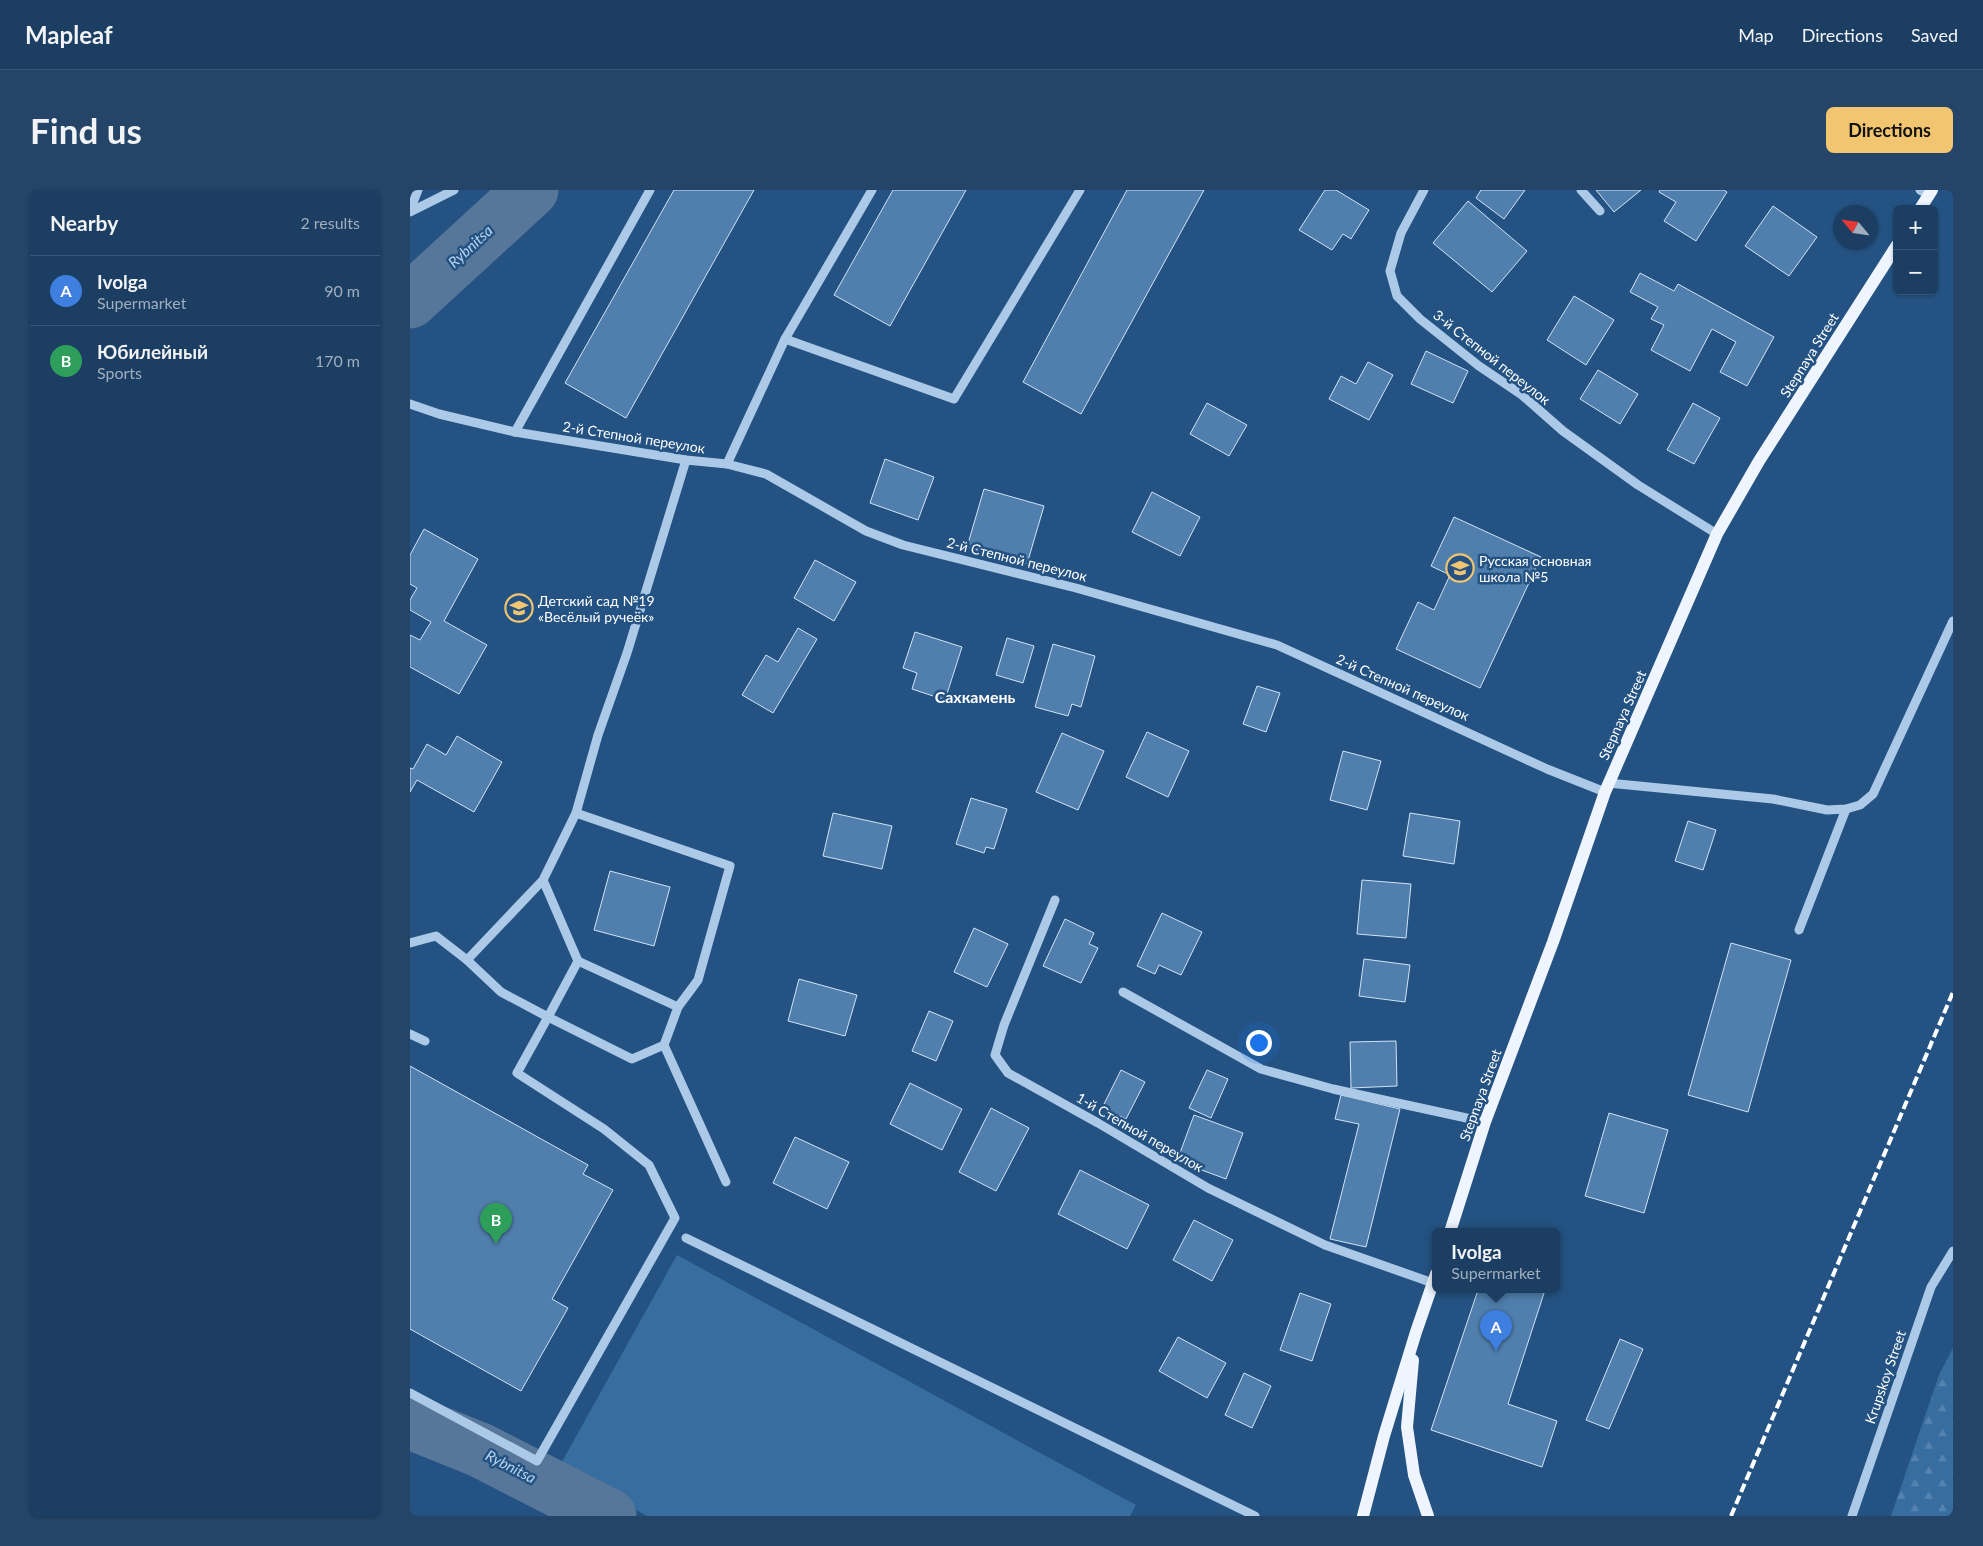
<!DOCTYPE html>
<html lang="en">
<head>
<meta charset="utf-8">
<style>
  :root { --surface:#1b3e62; --page:#244568; --text:#f1f3f6; --muted:#a0aebe; --line:#395777; --accent:#f2c670 }
  body { margin:0; font-family:Lato,sans-serif; background:var(--page); color:var(--text) }
  .controls { position:absolute; right:15px; top:15px; display:grid; overflow:hidden; border-radius:8px; box-shadow:0 1px 4px #0004 }
  .controls button { width:45px; height:45px; display:grid; place-items:center; padding:0; border:0; border-bottom:1px solid var(--line); background:var(--surface); color:var(--text); font:25px sans-serif }
  .compass { position:absolute; left:1423px; top:15px; width:45px; height:45px; border-radius:50%; background:var(--surface); box-shadow:0 1px 4px #0004; rotate:299deg }
  .you { position:absolute; left:848px; top:852px; width:18px; height:18px; margin:-12px; border:4px solid #fff; border-radius:50%; background:#1a73e8; box-shadow:0 0 0 8px #1a73e833 }
  .badge { display:grid; place-items:center; width:32px; height:32px; border-radius:50%; background:var(--accent); color:#fff; font-size:16px; font-weight:700 }
  .pin { position:absolute; translate:-50% -41px; filter:drop-shadow(0 1px 2px #0008) }
  .pin::after { content:''; position:absolute; top:26px; width:18px; height:15px; background:inherit; clip-path:polygon(0 0,100% 0,50% 100%) }
  .popup { position:absolute; left:1022px; top:1038px; width:128px; height:65px; box-sizing:border-box; display:grid; place-content:center; border-radius:8px; background:var(--surface); filter:drop-shadow(0 1px 4px #0005); font-size:16px; white-space:nowrap; color:var(--muted) }
  .popup b { font-size:19px; color:var(--text) }
  .popup::after { content:''; position:absolute; left:50%; top:100%; margin-left:-10px; border:10px solid transparent; border-top-color:var(--surface) }
  .list { margin:0; padding:0; list-style:none }
  h2 { display:flex; justify-content:space-between; align-items:center; height:65px; margin:0; padding:0 20px; font-size:21px }
  h2 small { font-size:16px; font-weight:400; color:var(--muted) }
  .list li { display:grid; grid-template-columns:32px 1fr auto; gap:15px; align-items:center; box-sizing:border-box; height:70px; padding:0 20px; border-top:1px solid var(--line) }
  .list b { display:block; font-size:19px; white-space:nowrap }
  .list p { margin:0; font-size:16px; white-space:nowrap; color:var(--muted) }
  .list em { font-size:16px; font-style:normal; color:var(--muted) }
  .map { position:relative; flex:none; width:1543px; height:1326px; overflow:hidden; border-radius:8px }
  header { display:flex; align-items:center; gap:30px; box-sizing:border-box; height:70px; padding:0 25px; background:var(--surface); border-bottom:1px solid var(--line) }
  header strong { font-size:24px }
  nav { display:flex; gap:28px; margin-inline-start:auto; font-size:18px }
  .intro { display:flex; align-items:center; justify-content:space-between; box-sizing:border-box; height:120px; padding:0 30px }
  h1 { margin:0; font-size:35px }
  .button { padding:12px 22px; border-radius:8px; background:var(--accent); color:#111; font-size:18px; font-weight:700 }
  main { display:flex; gap:30px; padding:0 30px }
  aside { flex:1; background:var(--surface); border-radius:8px; box-shadow:0 1px 4px #0004 }
  .map>svg:first-child { display:block }
  .grass { fill:#386da0 }
  .forest { fill:url(#forest-firs) }
  .lines { fill:none; stroke-linecap:round; stroke-linejoin:round }
  .river { stroke:#57779a; stroke-width:55 }
  .building { fill:#507fad; stroke:#d0e3f6 }
  .minor { stroke:#accae8; stroke-width:9 }
  .major { stroke:#eff5fe; stroke-width:12 }
  .rail { stroke:#fff; stroke-width:4; stroke-dasharray:9 4; stroke-linecap:butt }
  .labels { text-anchor:middle; dominant-baseline:central; stroke-width:5; stroke-linejoin:round; paint-order:stroke }
  .street-label { font-size:14px; fill:#fff; stroke:#245383 }
  .poi-label { font-size:14px; fill:#fff; stroke:#245383; text-anchor:start }
  .water-label { font-size:15px; font-style:italic; fill:#b8d4ef; stroke:#245383 }
  .quarter-label { font-size:16px; font-weight:bold; fill:#fff; stroke:#245383 }
</style>
</head>
<body>
<header>
<strong>Mapleaf</strong>
<nav><a>Map</a><a>Directions</a><a>Saved</a></nav>
</header>
<div class="intro"><h1>Find us</h1><a class="button">Directions</a></div>
<main>
<aside>
<h2>Nearby<small>2 results</small></h2>
<ul class="list">
<li><span class="badge" style="background:#3f7fe0">A</span><div><b>Ivolga</b><p>Supermarket</p></div><em>90 m</em></li>
<li><span class="badge" style="background:#2e9e5b">B</span><div><b>Юбилейный</b><p>Sports</p></div><em>170 m</em></li>
</ul>
</aside>
<div class="map">
<svg width="1543" height="1326" viewBox="0 0 1543 1326">
  <defs>
    <pattern id="forest-firs" width="22" height="20" patternUnits="userSpaceOnUse" patternTransform="scale(1.25)"><rect width="22" height="20" fill="#386da0"/><path d="M5 1l3.5 6h-7zM16 11l3.5 6h-7z" fill="#5683ae"/></pattern>
  </defs>
  <rect width="100%" height="100%" fill="#245383"/>
  <polygon class="grass" points="267,1065 726,1315 720,1326 237,1326 149,1277"/>
  <polygon class="forest" points="1543,1158 1543,1326 1481,1326 1529,1185"/>
  <g class="lines">
    <g class="river">
      <polyline points="0,111 121,0"/>
      <polyline points="0,1232 70,1260 199,1326"/>
    </g>
  </g>
  <g class="building">
    <polygon points="264,0 344,0 216,228 155,193"/>
    <polygon points="483,0 556,0 480,136 424,105"/>
    <polygon points="717,0 794,0 671,224 613,192"/>
    <polygon points="915,0 926,0 959,20 941,49 933,44 922,60 889,40"/>
    <polygon points="1071,0 1115,0 1094,29 1066,8"/>
    <polygon points="1186,0 1231,0 1204,22"/>
    <polygon points="1250,0 1314,0 1317,2 1286,51 1254,31 1266,12 1249,2"/>
    <polygon points="1058,11 1117,61 1082,102 1023,53"/>
    <polygon points="1363,16 1407,47 1379,86 1335,56"/>
    <polygon points="1230,83 1264,101 1268,94 1364,147 1337,196 1310,182 1326,152 1302,139 1280,181 1241,160 1254,135 1241,129 1248,117 1220,102"/>
    <polygon points="1164,106 1204,130 1176,175 1137,150"/>
    <polygon points="1016,161 1058,181 1043,213 1001,194"/>
    <polygon points="958,172 983,185 959,230 919,209 931,186 946,194"/>
    <polygon points="1188,180 1228,204 1210,234 1170,209"/>
    <polygon points="797,213 837,235 819,266 780,244"/>
    <polygon points="1283,213 1310,228 1284,274 1257,260"/>
    <polygon points="475,269 524,287 508,330 460,313"/>
    <polygon points="574,299 634,316 617,374 557,357"/>
    <polygon points="742,302 790,327 770,366 722,342"/>
    <polygon points="1044,327 1131,367 1070,498 986,459 1008,412 1024,420 1040,385 1021,376"/>
    <polygon points="14,339 68,369 34,431 77,455 49,504 0,477 0,445 10,450 21,432 0,420 0,410 7,398 0,394 0,365"/>
    <polygon points="405,370 446,392 424,431 384,408"/>
    <polygon points="388,438 407,449 363,523 332,505 356,465 368,472"/>
    <polygon points="505,442 552,457 535,510 502,499 507,483 493,478"/>
    <polygon points="597,448 624,456 613,493 586,485"/>
    <polygon points="643,454 685,466 671,517 662,514 658,526 625,517"/>
    <polygon points="847,496 870,503 856,542 833,534"/>
    <polygon points="737,542 779,561 758,607 716,587"/>
    <polygon points="652,543 694,561 668,620 626,602"/>
    <polygon points="47,546 92,572 64,622 7,590 0,602 0,578 3,579 17,554 36,565"/>
    <polygon points="933,561 971,571 957,620 920,610"/>
    <polygon points="561,608 597,619 584,659 576,657 574,663 546,654"/>
    <polygon points="423,623 482,636 472,679 413,666"/>
    <polygon points="1000,623 1050,631 1044,674 993,666"/>
    <polygon points="1278,631 1306,640 1293,680 1265,671"/>
    <polygon points="200,681 260,697 244,756 184,740"/>
    <polygon points="952,690 1001,694 996,748 947,744"/>
    <polygon points="752,723 792,742 771,785 749,775 745,784 727,776"/>
    <polygon points="655,729 684,743 679,754 688,758 671,793 633,776"/>
    <polygon points="564,738 598,754 577,797 544,782"/>
    <polygon points="1321,753 1381,770 1338,922 1278,905"/>
    <polygon points="954,769 1000,775 995,812 949,806"/>
    <polygon points="389,789 447,805 435,846 378,831"/>
    <polygon points="519,821 543,831 526,871 502,861"/>
    <polygon points="986,851 987,896 941,898 940,852"/>
    <polygon points="0,876 178,975 173,984 203,1000 142,1109 158,1118 111,1201 0,1139"/>
    <polygon points="711,880 735,892 716,929 692,918"/>
    <polygon points="797,880 818,889 801,928 779,918"/>
    <polygon points="500,893 552,919 532,960 480,934"/>
    <polygon points="931,905 990,919 956,1057 920,1049 949,934 925,929"/>
    <polygon points="581,918 619,938 586,1001 549,982"/>
    <polygon points="1199,923 1258,940 1234,1023 1175,1006"/>
    <polygon points="784,925 833,943 816,989 767,971"/>
    <polygon points="385,947 439,972 417,1019 363,993"/>
    <polygon points="670,980 739,1015 717,1059 648,1024"/>
    <polygon points="784,1030 823,1050 802,1091 763,1070"/>
    <polygon points="1068,1100 1135,1100 1098,1214 1147,1231 1132,1277 1021,1240"/>
    <polygon points="890,1103 921,1114 902,1171 870,1160"/>
    <polygon points="768,1147 816,1173 797,1208 749,1181"/>
    <polygon points="1210,1149 1233,1159 1199,1239 1176,1230"/>
    <polygon points="834,1183 861,1196 842,1238 815,1225"/>
  </g>
  <g class="lines">
    <g class="minor">
      <polyline points="1014,0 991,43 980,81 987,106 1010,129 1069,176 1112,205 1153,241 1228,295 1307,344"/>
      <polyline points="1171,0 1190,21"/>
      <polyline points="1510,0 1519,5"/>
      <polyline points="0,20 8,0"/>
      <polyline points="0,22 44,0"/>
      <polyline points="375,149 544,209 670,0"/>
      <polyline points="0,214 29,224 105,242 276,270 317,274 356,284 456,341 493,355 666,398 867,455 1137,579 1195,602"/>
      <polyline points="105,242 240,0"/>
      <polyline points="317,274 375,149 462,0"/>
      <polyline points="1198,593 1363,609 1417,620 1436,619 1450,615 1463,604 1543,431"/>
      <polyline points="166,623 320,676 288,790 268,817"/>
      <polyline points="133,690 168,771 138,827 91,802 57,770 133,690 166,623 188,545 217,463 276,270"/>
      <polyline points="645,710 594,835 585,865 598,883 688,933 798,998 915,1055 1023,1093"/>
      <polyline points="1389,740 1436,619"/>
      <polyline points="0,753 26,746 57,770"/>
      <polyline points="713,802 851,879 923,899 1075,932"/>
      <polyline points="0,844 15,851"/>
      <polyline points="254,855 316,992"/>
      <polyline points="276,1048 845,1326"/>
      <polyline points="0,1203 127,1271 265,1028 239,975 194,939 107,883 138,827 222,869 254,855 268,817 168,771"/>
      <polyline points="1442,1326 1521,1097 1543,1061"/>
    </g>
    <g class="major">
      <polyline points="1510,19 1522,0"/>
      <polyline points="1040,1042 1075,932 1143,752 1195,602 1307,344 1349,271 1487,55"/>
      <polyline points="1003,1170 997,1237 1004,1285 1018,1326"/>
      <polyline points="953,1326 974,1246 1006,1142 1026,1084"/>
    </g>
    <polyline class="rail" points="1321,1326 1543,802"/>
  </g>
  <defs>
    <g id="school-ring" transform="scale(1.4375)"><circle r="9.5" fill="#245383" stroke="#f2c670" stroke-width="1.5"/><path d="M0-5L7-2L0 1L-7-2ZM-4 1L0 2.5L4 1V4Q0 6-4 4Z" fill="#f2c670"/></g>
  </defs>
  <g fill-rule="evenodd">
    <use href="#school-ring" x="1050" y="378"/>
    <use href="#school-ring" x="109" y="418"/>
  </g>
  <g class="labels">
    <g class="street-label">
      <text transform="translate(1399 165) rotate(-58)">Stepnaya Street</text>
      <text transform="translate(1082 167) rotate(38)">3-й Степной переулок</text>
      <text transform="translate(224 247) rotate(9)">2-й Степной переулок</text>
      <text transform="translate(607 369) rotate(14)">2-й Степной переулок</text>
      <text transform="translate(993 497) rotate(24)">2-й Степной переулок</text>
      <text transform="translate(1212 525) rotate(-66)">Stepnaya Street</text>
      <text transform="translate(1070 905) rotate(-70)">Stepnaya Street</text>
      <text transform="translate(730 942) rotate(30)">1-й Степной переулок</text>
      <text transform="translate(1475 1187) rotate(-71)">Krupskoy Street</text>
    </g>
    <g class="poi-label">
      <text x="1069" y="370">Русская основная<tspan x="1069" dy="16">школа №5</tspan></text>
      <text x="128" y="410">Детский сад №19<tspan x="128" dy="16">«Весёлый ручеёк»</tspan></text>
    </g>
    <g class="water-label">
      <text transform="translate(60 56) rotate(-43)">Rybnitsa</text>
      <text transform="translate(101 1276) rotate(27)">Rybnitsa</text>
    </g>
    <g class="quarter-label">
      <text x="565" y="506">Сахкамень</text>
    </g>
  </g>
</svg>
<div class="controls">
<button>+</button>
<button>−</button>
</div>
<svg class="compass" viewBox="-18 -18 36 36"><path d="M0-13l5 13h-10z" fill="#e53935"/><path d="M0 13l5-13h-10z" fill="#a0aebe"/></svg>
<div class="you"></div>
<div class="pin badge" style="left:1086px;top:1161px;background:#3f7fe0">A</div>
<div class="popup"><b>Ivolga</b>Supermarket</div>
<div class="pin badge" style="left:86px;top:1054px;background:#2e9e5b">B</div>
</div>
</main>
</body>
</html>
